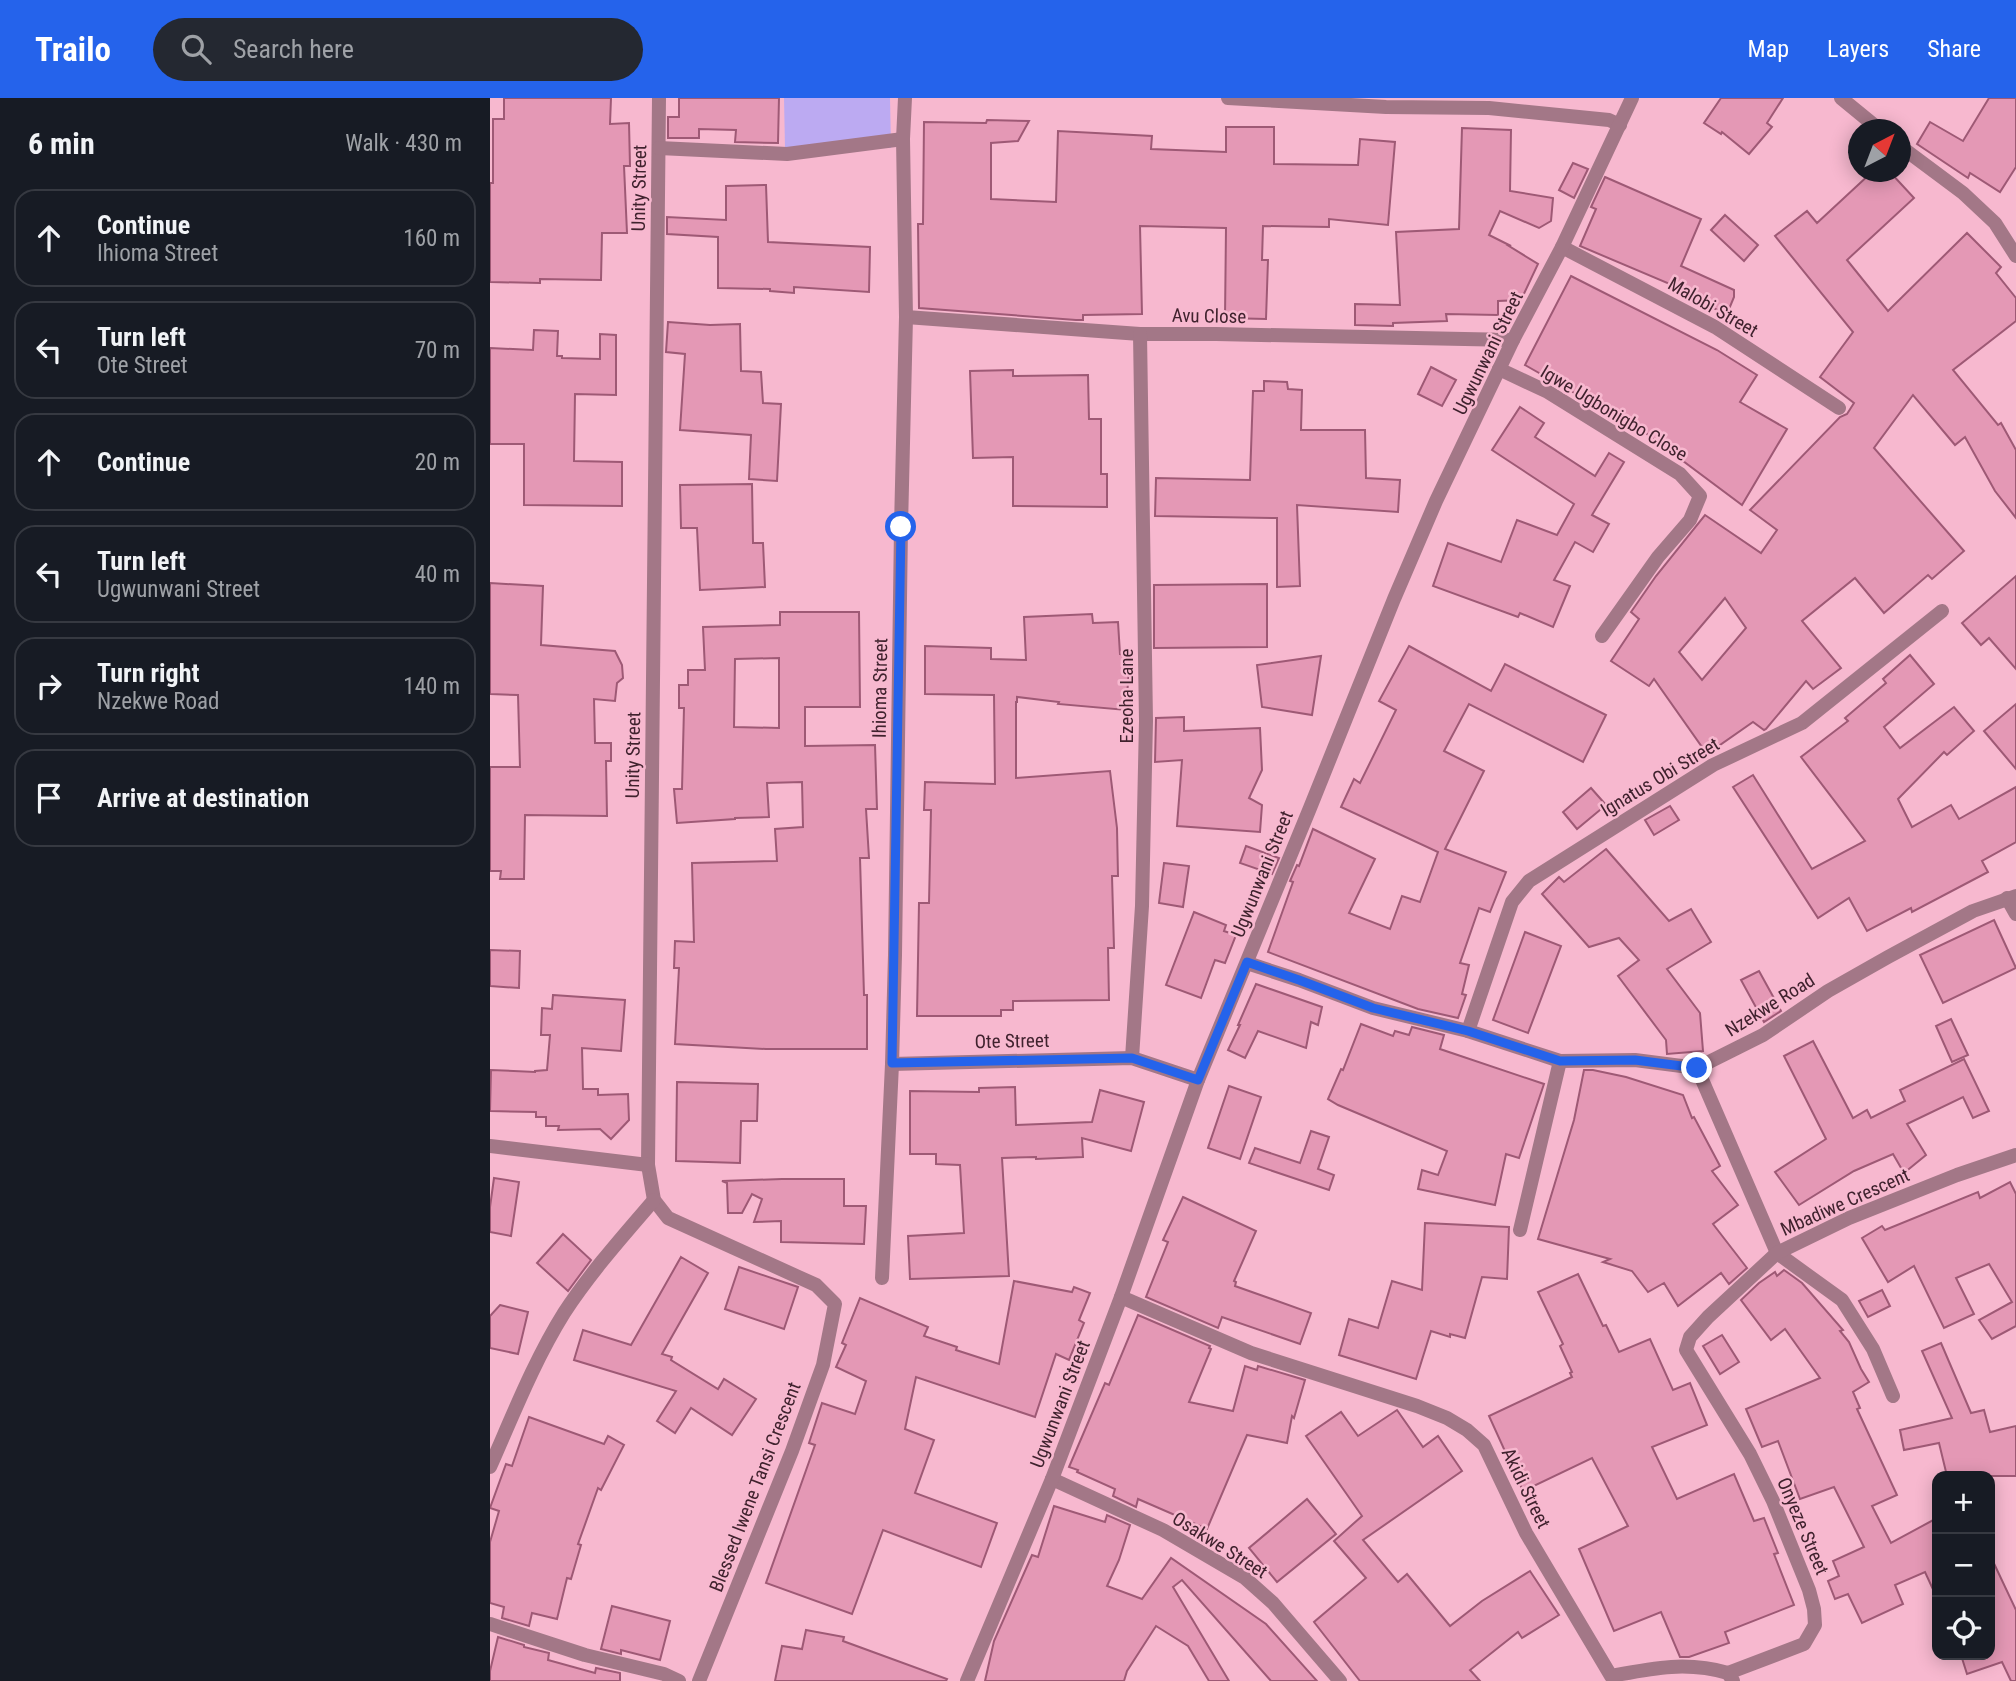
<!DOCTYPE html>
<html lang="en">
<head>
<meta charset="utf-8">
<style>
  :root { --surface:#171b24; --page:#242831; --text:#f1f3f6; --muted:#9ea1a6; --line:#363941; --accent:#2563eb }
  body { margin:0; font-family:"Roboto Condensed",sans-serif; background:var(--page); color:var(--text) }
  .controls { position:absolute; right:21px; bottom:21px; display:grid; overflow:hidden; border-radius:14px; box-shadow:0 4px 18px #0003 }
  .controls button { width:63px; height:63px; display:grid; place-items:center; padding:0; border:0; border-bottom:2px solid var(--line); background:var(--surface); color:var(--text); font:35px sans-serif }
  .compass { position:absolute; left:1358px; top:21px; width:63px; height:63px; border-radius:50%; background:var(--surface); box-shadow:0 4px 18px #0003; rotate:42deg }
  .stop { position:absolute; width:21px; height:21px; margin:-16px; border:5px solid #2563eb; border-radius:50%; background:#fff }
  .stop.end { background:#2563eb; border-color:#fff; box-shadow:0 2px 7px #0008 }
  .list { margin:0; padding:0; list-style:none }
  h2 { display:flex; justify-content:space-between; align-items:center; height:91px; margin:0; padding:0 28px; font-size:30px }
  h2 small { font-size:23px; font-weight:400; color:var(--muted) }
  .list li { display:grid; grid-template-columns:46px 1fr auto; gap:21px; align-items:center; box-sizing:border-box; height:98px; margin:0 14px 14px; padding:0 14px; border:2px solid var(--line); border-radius:21px }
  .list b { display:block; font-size:26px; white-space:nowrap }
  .list p { margin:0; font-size:23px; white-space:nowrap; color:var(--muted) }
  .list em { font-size:23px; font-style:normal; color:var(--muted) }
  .icon { flex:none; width:38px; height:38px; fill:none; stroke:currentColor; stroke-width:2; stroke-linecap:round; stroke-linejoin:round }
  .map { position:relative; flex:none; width:1526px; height:1583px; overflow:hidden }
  header { display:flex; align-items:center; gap:42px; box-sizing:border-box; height:98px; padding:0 35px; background:var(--accent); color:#fff }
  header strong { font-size:33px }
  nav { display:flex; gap:38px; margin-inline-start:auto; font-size:24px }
  .search { width:490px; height:63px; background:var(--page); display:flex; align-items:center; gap:18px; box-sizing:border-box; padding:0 24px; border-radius:38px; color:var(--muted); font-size:26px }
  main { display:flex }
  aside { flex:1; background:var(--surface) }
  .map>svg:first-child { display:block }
  .green { fill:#bcaaf2 }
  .building { fill:#e498b5; stroke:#9e5975; stroke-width:2; fill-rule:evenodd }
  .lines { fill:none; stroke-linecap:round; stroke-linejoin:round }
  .minor { stroke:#a37787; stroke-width:14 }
  .route { stroke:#2563eb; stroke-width:9 }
  .labels { text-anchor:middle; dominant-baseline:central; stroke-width:5; stroke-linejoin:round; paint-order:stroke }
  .street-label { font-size:19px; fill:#40222e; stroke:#f7b8cf }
</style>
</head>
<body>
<header>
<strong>Trailo</strong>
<div class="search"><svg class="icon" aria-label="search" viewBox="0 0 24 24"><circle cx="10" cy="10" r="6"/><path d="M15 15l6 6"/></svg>Search here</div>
<nav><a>Map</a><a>Layers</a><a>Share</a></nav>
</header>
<main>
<aside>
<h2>6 min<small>Walk · 430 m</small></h2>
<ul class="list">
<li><svg class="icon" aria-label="ahead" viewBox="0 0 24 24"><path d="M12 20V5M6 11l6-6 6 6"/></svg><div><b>Continue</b><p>Ihioma Street</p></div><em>160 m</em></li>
<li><svg class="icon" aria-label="left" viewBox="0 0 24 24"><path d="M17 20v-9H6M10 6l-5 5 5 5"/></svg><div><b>Turn left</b><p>Ote Street</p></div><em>70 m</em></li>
<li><svg class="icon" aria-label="ahead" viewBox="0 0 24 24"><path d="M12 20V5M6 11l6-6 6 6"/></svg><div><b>Continue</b></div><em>20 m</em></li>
<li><svg class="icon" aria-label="left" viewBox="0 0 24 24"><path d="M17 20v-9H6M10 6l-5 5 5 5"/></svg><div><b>Turn left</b><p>Ugwunwani Street</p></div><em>40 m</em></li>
<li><svg class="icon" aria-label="right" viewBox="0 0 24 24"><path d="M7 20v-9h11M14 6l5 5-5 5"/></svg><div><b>Turn right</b><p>Nzekwe Road</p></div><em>140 m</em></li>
<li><svg class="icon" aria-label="arrive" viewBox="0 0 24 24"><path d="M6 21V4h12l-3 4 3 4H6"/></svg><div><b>Arrive at destination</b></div></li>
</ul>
</aside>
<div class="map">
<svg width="1526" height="1583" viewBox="0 0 1526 1583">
  <rect width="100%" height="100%" fill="#f7b8cf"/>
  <polygon class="green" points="294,0 400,0 401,50 295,50"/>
  <g class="building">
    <polygon points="14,0 121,0 120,26 139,25 140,68 134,68 137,135 112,135 111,182 50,181 50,185 0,184 0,85 3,85 3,21 14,21"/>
    <polygon points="189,0 289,0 288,45 245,44 246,32 209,31 209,40 178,40 178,19 189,19"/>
    <polygon points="1231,0 1293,0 1277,25 1282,29 1259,56 1232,34 1231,36 1214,25"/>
    <polygon points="1499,0 1526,0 1526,69 1510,94 1480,75 1478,80 1427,46 1440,24 1473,43"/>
    <polygon points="497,22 539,23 528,43 501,45 501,101 566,104 568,33 662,38 661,51 736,54 736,29 784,29 784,66 868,67 870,41 905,44 898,127 839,121 839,129 773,128 772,162 778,162 776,221 735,220 736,130 650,128 652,216 593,217 593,222 586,222 429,210 428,126 433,126 434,24 496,25"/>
    <polygon points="972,30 1021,32 1020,93 1063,100 1061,123 1049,130 1010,113 999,137 1021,148 1019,148 1048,166 1031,202 1008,203 1008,217 956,216 957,223 903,225 903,228 865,227 865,206 910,207 906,134 969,131"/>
    <polygon points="1083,65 1098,71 1084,100 1069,92"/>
    <path d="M1382,74H1400L1424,100L1357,162L1398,213L1477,135L1511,169L1506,175L1526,200V223L1463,272L1508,327L1511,325L1526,352V420L1505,393L1475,339L1465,347L1423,297L1384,350L1474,453L1442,481L1438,477L1394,515L1365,480L1312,523L1351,570L1323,591L1316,583L1276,631L1274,632L1263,624L1217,656L1164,581L1159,588L1121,563L1149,521L1141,514L1166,478L1215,417L1271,455L1287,432L1260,412L1350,319L1357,316L1364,305L1330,279L1363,234L1285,138L1317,113L1327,125ZM1235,500L1256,530L1212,582L1189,554Z"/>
    <polygon points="1115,79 1211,121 1191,168 1244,192 1244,199 1237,216 1211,205 1213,200 1090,148 1106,111 1101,109"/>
    <polygon points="276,87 278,144 380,149 379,194 304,189 304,195 280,193 280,191 228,190 228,139 177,136 177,119 236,122 236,88"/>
    <polygon points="1235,117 1268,147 1254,163 1221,132"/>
    <polygon points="1081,178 1227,252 1267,277 1250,304 1297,331 1252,407 1134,319 1132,322 1035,267"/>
    <polygon points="178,224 220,227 250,226 251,273 271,274 273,305 291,306 287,383 259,381 261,337 190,332 195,256 176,254"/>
    <polygon points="44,232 68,233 67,258 72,258 72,260 110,261 110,236 126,237 126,297 85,296 84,363 132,364 132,408 34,407 34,346 0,346 0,250 43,252"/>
    <polygon points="941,269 966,282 952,308 928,296"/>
    <polygon points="523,272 523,278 598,277 599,321 611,321 611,376 617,376 617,409 523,408 523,359 483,360 480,273"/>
    <polygon points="774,283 797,284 798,291 812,292 811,332 875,332 876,380 910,382 908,414 807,407 810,488 787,489 787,420 665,418 666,380 760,382 763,293 774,293"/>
    <polygon points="1030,309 1054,325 1045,339 1105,378 1119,355 1134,364 1102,417 1119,426 1103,454 1085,444 1064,482 1080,488 1063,529 1030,515 1028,519 943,488 958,445 1011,464 1027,422 1067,437 1084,406 1002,352"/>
    <polygon points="262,386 263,445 273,445 275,489 210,492 207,430 191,430 190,387"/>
    <polygon points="1526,478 1526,571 1499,540 1491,547 1472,525"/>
    <polygon points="0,485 53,488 51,547 125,553 132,567 133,580 127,585 125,603 104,601 105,645 121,645 121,663 116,663 117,718 35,717 34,781 10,781 11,773 0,773 0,669 30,669 28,597 0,596"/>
    <polygon points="777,486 777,549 664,550 664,487"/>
    <path d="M290,514H369L370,609H315V648L385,647L387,711H376L379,760H370L374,897H377V951H276L185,946L189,870H184L185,843L204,844L202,765L287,763L285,731L313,729L312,684L277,685L279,719L245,720V721L187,725L184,691H192L194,610H189V587H198V572H215L213,529L290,527ZM289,560V630L244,629L245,561Z"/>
    <polygon points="602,516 603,525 628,524 630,556 640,557 636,612 568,606 569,604 527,599 527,604 526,604 526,680 620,673 627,730 628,778 622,778 624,850 618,850 619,902 523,903 523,912 511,912 511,918 427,918 429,805 439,805 441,712 434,712 435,684 505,686 504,597 435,596 435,548 501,550 501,561 536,562 534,519"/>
    <polygon points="919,548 1001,593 1015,566 1116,617 1093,664 979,606 954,653 994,673 955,751 1016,774 1000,814 989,810 970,865 979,867 972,896 976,897 968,920 928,911 778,854 803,784 800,783 807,767 809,768 823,731 885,761 859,815 900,831 912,798 930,804 948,754 851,709 864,681 870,685 906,612 889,603"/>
    <polygon points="1420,557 1444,586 1394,629 1410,650 1464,609 1484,633 1457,657 1454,654 1408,701 1422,729 1461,707 1469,721 1526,689 1526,744 1492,763 1498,774 1422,814 1421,810 1377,833 1359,800 1328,820 1243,689 1263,677 1322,771 1375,743 1311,659 1358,623 1355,620 1396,585 1393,581"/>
    <polygon points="831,558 822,617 772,609 767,567"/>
    <polygon points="1526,606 1526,671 1494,633"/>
    <polygon points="694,619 694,633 770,630 772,672 759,700 772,707 770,734 687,728 692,662 665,664 666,620"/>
    <polygon points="1101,690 1116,707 1087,731 1073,714"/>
    <polygon points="1180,708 1189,722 1164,737 1155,722"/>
    <polygon points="756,748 789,760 782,776 750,765"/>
    <polygon points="1116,751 1179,823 1201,811 1221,844 1177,871 1210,915 1213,953 1177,956 1176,942 1128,878 1149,862 1129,840 1099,849 1052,796 1069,779 1074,784"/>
    <polygon points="674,765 699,768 693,809 669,805"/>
    <polygon points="704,814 736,827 734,833 746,837 735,865 725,862 711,900 676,887"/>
    <polygon points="1504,822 1526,870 1453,905 1430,857"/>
    <polygon points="1035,834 1071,848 1038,935 1003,922"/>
    <polygon points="0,852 30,853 29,890 0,888"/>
    <polygon points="1269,873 1291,913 1274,924 1251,882"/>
    <polygon points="766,886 832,909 828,927 821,924 816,950 768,933 755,960 738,952 750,927 748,927"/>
    <polygon points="63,897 135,902 131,953 92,950 93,991 108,991 108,997 138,996 139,1022 121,1041 110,1031 68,1032 69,1028 56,1028 56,1019 46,1019 46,1014 0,1013 1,972 45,974 45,973 57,972 60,937 51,937 52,910 62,911"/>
    <polygon points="1461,921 1478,957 1462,964 1446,928"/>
    <polygon points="871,926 903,938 905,933 919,937 922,929 954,937 950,951 1054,986 1029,1060 1016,1056 1005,1107 928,1091 932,1072 948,1077 957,1053 848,1007 838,1001 851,971 853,972"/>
    <polygon points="1323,943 1363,1020 1377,1012 1381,1020 1415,1003 1410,992 1474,961 1499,1013 1483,1020 1473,999 1417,1026 1436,1057 1414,1075 1403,1056 1364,1073 1309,1107 1285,1074 1336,1041 1294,958"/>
    <polygon points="1094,972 1103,972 1136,979 1193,997 1202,1020 1204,1019 1230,1068 1222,1073 1248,1107 1223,1126 1257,1170 1239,1186 1231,1175 1188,1208 1174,1185 1158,1194 1142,1173 1113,1164 1120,1161 1048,1141 1084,1022"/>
    <polygon points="187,984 268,986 267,1023 251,1023 250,1065 186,1063"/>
    <polygon points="739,988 771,999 750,1061 718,1050"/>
    <polygon points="525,989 526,1027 602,1024 610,992 654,1004 641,1053 592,1040 593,1059 546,1061 546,1059 512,1060 519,1178 420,1181 418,1138 474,1135 470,1067 446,1066 446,1056 420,1056 420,993 489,994 489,990"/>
    <polygon points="821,1033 839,1039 828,1071 844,1077 839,1092 759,1065 765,1050 810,1065"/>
    <polygon points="4,1080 29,1084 21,1138 0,1134 0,1109"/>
    <polygon points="292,1081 354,1081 354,1108 376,1108 374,1146 291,1144 291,1123 264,1124 272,1101 262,1096 252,1115 238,1115 237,1085 232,1083"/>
    <polygon points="1520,1084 1526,1096 1526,1228 1502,1241 1489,1222 1522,1204 1499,1166 1466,1180 1484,1216 1454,1230 1424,1168 1398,1184 1372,1140 1392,1128 1395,1132 1488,1094 1490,1100"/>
    <polygon points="693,1099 766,1133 744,1183 746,1184 745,1188 821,1215 810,1246 732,1219 728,1230 656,1199 678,1144 673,1142"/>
    <polygon points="935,1125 1019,1129 1017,1181 992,1179 975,1240 960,1236 960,1239 941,1233 926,1281 849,1257 859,1221 888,1230 902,1183 932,1192"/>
    <polygon points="73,1136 101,1162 78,1193 47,1165"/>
    <polygon points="191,1159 218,1175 172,1256 182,1259 181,1262 228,1291 234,1281 266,1301 242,1337 201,1310 185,1335 167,1323 186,1293 84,1262 93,1232 141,1247"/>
    <polygon points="249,1169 308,1189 294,1231 235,1211"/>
    <polygon points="1294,1172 1312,1185 1353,1232 1350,1233 1359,1244 1371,1271 1379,1284 1363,1294 1370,1310 1367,1311 1407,1397 1382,1408 1401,1445 1447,1420 1447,1500 1435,1474 1405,1487 1413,1506 1372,1525 1358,1496 1345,1501 1338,1483 1349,1478 1343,1463 1374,1449 1344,1389 1310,1401 1288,1343 1272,1349 1256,1311 1330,1280 1295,1231 1281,1242 1251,1202 1269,1185 1285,1174 1287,1178"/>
    <polygon points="1088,1176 1113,1228 1116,1227 1129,1254 1160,1241 1183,1292 1200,1285 1217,1327 1162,1349 1187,1401 1244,1376 1264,1423 1274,1420 1288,1455 1284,1456 1304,1507 1235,1534 1239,1545 1199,1559 1190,1559 1171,1514 1124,1533 1089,1451 1138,1428 1102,1360 1033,1393 999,1318 1082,1279 1080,1275 1082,1274 1070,1248 1073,1246 1048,1194"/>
    <polygon points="524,1183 582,1194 584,1189 600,1195 589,1222 594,1225 579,1262 566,1256 545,1319 426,1279 415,1331 444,1342 425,1395 507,1425 491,1469 393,1432 362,1516 276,1485 325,1347 319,1345 332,1305 365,1316 376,1283 346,1269 356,1247 352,1245 370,1200 438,1229 434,1238 467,1249 466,1252 509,1266"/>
    <polygon points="1392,1192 1400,1208 1378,1219 1369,1203"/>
    <polygon points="10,1207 38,1214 28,1256 0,1250 0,1218"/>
    <polygon points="648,1217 720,1248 719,1250 721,1251 699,1304 743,1313 755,1268 767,1272 768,1268 815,1282 804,1320 802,1318 797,1345 757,1337 717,1431 648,1401 646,1409 623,1398 625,1391 587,1374 588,1372 579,1369 615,1285 619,1287"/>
    <polygon points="1232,1237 1249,1264 1230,1276 1213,1248"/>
    <polygon points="1451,1245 1481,1315 1494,1312 1500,1334 1526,1328 1526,1378 1457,1378 1449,1345 1414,1352 1410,1332 1462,1320 1432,1253"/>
    <polygon points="907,1312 933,1349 948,1338 972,1373 873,1442 908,1484 917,1476 960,1528 992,1503 1040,1473 1069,1517 1032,1540 1028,1534 980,1572 990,1583 870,1583 824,1524 876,1480 844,1443 872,1418 816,1338 851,1314 868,1338"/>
    <polygon points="39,1319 114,1346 118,1338 134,1347 111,1392 108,1390 88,1446 91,1447 81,1481 77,1480 67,1521 42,1515 39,1528 12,1520 14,1509 0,1505 0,1444 9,1413 0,1410 16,1366 22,1368"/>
    <polygon points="817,1401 846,1436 787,1484 759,1450"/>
    <polygon points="564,1408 615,1424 617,1417 640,1427 629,1462 617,1488 652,1501 681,1460 776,1526 827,1583 781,1583 692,1482 683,1489 739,1583 719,1583 698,1548 666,1528 637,1573 634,1583 495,1583 504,1543 542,1457 548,1459"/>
    <polygon points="1500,1457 1526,1512 1526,1583 1521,1583 1512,1564 1477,1576 1471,1557 1500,1557"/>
    <polygon points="122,1508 180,1523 170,1562 131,1552 131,1556 111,1551"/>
    <polygon points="316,1532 354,1539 353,1543 457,1581 456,1583 285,1583 292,1548 312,1551"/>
    <polygon points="8,1539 34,1547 34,1549 59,1555 58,1562 105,1575 106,1570 130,1575 130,1583 0,1583 0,1573"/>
  </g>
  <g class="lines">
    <g class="minor">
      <polyline points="169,0 158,1067 164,1102 178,1120 326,1187 345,1206 333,1267 302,1353 209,1583"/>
      <polyline points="738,0 896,9 999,10 1119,22 1130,27"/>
      <polyline points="1351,0 1390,32"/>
      <polyline points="1410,48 1473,95 1505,125 1526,158"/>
      <polyline points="169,50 297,56 413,41"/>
      <polyline points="1072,149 1225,229 1349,310"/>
      <polyline points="416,219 650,236 726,236 1023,242"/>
      <polyline points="1009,271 1058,294 1190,376 1210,398 1200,422 1168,459 1112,538"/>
      <polyline points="1517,800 1526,816"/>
      <polyline points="757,865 809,882 883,910 978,933 1070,963 1145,962 1207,970 1273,937 1338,893 1398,859 1483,813 1526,798"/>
      <polyline points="978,933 1022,804 1039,783 1223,667 1312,625 1452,513"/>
      <polyline points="642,960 652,808 656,623 650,236"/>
      <polyline points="402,966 642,960 708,982"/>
      <polyline points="1207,970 1287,1155 1352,1202 1383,1251 1403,1298"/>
      <polyline points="0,1048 158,1067"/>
      <polyline points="1030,1132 1070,963"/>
      <polyline points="392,1180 402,966 405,857 411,429 416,219 413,41 415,0"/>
      <path d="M631,1199L761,1255L927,1308L957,1320L977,1332L994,1347L1036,1435L1121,1578C1163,1570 1197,1563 1238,1575"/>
      <path d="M0,1369C23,1317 44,1263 74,1215C100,1175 133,1138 164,1102"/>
      <polyline points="562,1381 673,1432 755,1480 783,1505 850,1583"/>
      <polyline points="0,1526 95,1557 174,1576 189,1583"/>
      <polyline points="477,1583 562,1381 631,1199 708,982 820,710 904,501 946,403 1023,242 1072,149 1142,0"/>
      <polyline points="1243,1583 1238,1575 1314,1546 1325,1527 1324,1511 1319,1492 1283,1403 1260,1356 1196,1252 1200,1239 1218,1219 1287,1155 1359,1120 1467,1077 1526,1057"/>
    </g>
  </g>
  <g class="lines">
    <polyline class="route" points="411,429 402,965 642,960 708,982 757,864 809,882 883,910 978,933 1070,963 1145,962 1207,970"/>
  </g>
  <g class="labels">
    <g class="street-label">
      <text transform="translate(149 90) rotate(-89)">Unity Street</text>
      <text transform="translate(1223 209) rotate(30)">Malobi Street</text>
      <text transform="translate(719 218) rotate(1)">Avu Close</text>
      <text transform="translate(998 255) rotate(-64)">Ugwunwani Street</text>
      <text transform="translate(1124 315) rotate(31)">Igwe Ugbonigbo Close</text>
      <text transform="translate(390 590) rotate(-89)">Ihioma Street</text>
      <text transform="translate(636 598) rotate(-90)">Ezeoha Lane</text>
      <text transform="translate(143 657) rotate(-89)">Unity Street</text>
      <text transform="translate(1170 679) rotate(-31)">Ignatus Obi Street</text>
      <text transform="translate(772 776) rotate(-68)">Ugwunwani Street</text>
      <text transform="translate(1280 907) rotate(-32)">Nzekwe Road</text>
      <text transform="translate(522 943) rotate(-1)">Ote Street</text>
      <text transform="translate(1355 1104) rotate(-24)">Mbadiwe Crescent</text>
      <text transform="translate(570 1306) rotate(-69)">Ugwunwani Street</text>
      <text transform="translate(265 1389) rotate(-69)">Blessed Iwene Tansi Crescent</text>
      <text transform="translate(1036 1390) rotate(64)">Akidi Street</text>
      <text transform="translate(1313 1428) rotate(67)">Onyeze Street</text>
      <text transform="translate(730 1447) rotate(32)">Osakwe Street</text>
    </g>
  </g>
</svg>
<div class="controls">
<button>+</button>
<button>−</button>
<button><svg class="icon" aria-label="locate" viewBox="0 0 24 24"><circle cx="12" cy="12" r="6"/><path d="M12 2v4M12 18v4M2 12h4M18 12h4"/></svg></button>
</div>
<svg class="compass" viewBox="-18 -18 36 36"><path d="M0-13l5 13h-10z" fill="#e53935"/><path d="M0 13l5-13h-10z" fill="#9ea1a6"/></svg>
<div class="stop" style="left:411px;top:429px"></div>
<div class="stop end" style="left:1207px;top:970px"></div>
</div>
</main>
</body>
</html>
